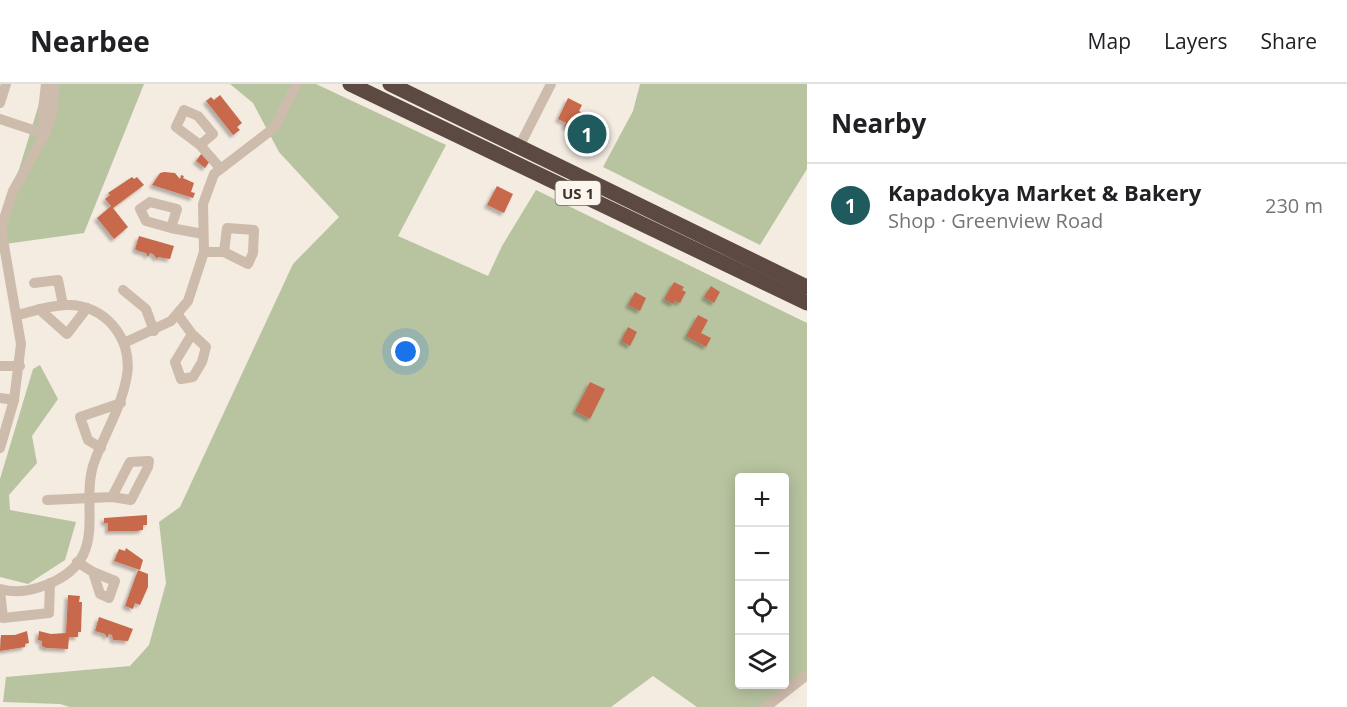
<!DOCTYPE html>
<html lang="en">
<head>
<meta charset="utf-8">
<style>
  :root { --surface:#fff; --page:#f2f2f2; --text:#202124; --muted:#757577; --line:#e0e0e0; --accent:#1f5a5e }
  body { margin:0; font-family:"Open Sans",sans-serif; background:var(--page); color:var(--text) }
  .controls { position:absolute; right:18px; bottom:18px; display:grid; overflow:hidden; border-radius:6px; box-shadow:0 3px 15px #0003 }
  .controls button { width:54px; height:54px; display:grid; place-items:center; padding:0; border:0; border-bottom:2px solid var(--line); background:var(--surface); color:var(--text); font:30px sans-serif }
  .you { position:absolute; left:406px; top:268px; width:21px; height:21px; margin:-15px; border:4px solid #fff; border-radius:50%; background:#1a73e8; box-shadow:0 0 0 9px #1a73e833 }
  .badge { display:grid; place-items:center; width:39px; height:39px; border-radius:50%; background:var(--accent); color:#fff; font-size:20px; font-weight:700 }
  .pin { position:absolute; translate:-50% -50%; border:3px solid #fff; box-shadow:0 2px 6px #0006 }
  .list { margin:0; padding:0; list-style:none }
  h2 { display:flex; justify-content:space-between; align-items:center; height:78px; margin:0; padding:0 24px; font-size:26px }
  h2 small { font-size:20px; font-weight:400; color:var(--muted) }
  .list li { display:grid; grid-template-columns:39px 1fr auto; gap:18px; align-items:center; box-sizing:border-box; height:84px; padding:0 24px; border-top:2px solid var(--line) }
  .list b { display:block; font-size:22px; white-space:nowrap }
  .list p { margin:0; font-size:20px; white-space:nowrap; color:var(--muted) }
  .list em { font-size:20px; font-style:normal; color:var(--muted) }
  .icon { flex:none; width:33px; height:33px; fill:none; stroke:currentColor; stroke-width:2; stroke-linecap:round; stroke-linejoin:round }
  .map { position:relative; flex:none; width:807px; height:623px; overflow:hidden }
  header { display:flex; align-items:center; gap:36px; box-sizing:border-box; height:84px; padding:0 30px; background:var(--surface); border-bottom:2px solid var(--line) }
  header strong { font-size:28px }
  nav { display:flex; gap:33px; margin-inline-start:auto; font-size:21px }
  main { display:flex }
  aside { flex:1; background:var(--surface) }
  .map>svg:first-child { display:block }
  .green { fill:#b8c4a0; fill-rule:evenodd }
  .building { fill:#c8694b; filter:url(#shadow) }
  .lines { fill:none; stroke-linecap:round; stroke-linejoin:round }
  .minor { stroke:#cdbbac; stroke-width:10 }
  .highway { stroke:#5c4a42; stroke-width:15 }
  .labels { text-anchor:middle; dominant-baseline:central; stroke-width:5; stroke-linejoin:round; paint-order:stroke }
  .shield { fill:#fbf5ee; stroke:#756b66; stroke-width:1.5 }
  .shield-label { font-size:15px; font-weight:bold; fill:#3b302b }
</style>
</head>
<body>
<header>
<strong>Nearbee</strong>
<nav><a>Map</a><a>Layers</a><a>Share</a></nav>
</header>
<main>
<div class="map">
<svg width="807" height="623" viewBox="0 0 807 623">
  <defs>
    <filter id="shadow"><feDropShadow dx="-3" dy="3" stdDeviation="1.5" flood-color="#0004"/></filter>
  </defs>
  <rect width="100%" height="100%" fill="#f4ebe1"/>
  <g class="green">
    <polygon points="45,0 144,0 84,149 5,160 4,135"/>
    <path d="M230,0H316L446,61L398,152L488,192L502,162L536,106L807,239V590L766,623H697L653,592L611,623H70L60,620L3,618L6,593L130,582L149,561L166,499L159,438L180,423L293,180L339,133L279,68L253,19ZM740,394H784V600H740Z"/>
    <polygon points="640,0 807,0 807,85 760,161 603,83 633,27"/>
    <polygon points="40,281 58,315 32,352 37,379 9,411 10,426 76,438 65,476 28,500 0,493 0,395 33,285"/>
  </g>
  <g class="building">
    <polygon points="220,11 242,39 237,43 240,46 233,51 206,17 211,13 214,16"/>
    <polygon points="568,14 582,21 579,27 603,39 595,56 564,42 566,39 558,35"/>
    <polygon points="201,70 210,77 205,84 196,77"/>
    <polygon points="164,88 175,89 180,95 181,91 184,92 183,94 194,99 191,108 195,109 193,114 152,101 160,89"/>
    <polygon points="132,93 134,95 137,93 144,101 113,124 128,143 114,155 97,134 111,122 105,115 110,111 108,109"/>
    <polygon points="497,102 513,110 504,129 487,121"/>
    <polygon points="139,152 174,162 170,175 158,173 157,175 153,170 150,169 148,173 146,169 138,167 135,165"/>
    <polygon points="674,198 684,203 682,206 686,208 680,219 675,217 673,220 664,215"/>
    <polygon points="711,202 720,208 714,219 704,213"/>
    <polygon points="635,208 646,214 640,227 628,221"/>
    <polygon points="698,231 708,236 701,249 711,254 706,263 686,252"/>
    <polygon points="628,243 637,248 630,262 621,257"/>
    <polygon points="590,298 605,305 590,335 575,327"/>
    <polygon points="147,431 147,441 143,441 143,446 136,447 108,447 108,439 104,439 104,434"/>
    <polygon points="126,464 143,476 140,486 114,477 119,465 125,467"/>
    <polygon points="138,486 148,490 148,503 140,521 135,519 133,525 125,522"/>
    <polygon points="68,511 80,512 79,518 82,518 81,548 78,548 78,553 69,553 68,565 46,564 42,562 42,557 38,556 39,547 51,550 66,549"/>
    <polygon points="99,533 133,545 128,557 113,556 112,551 109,550 107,554 105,550 95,547"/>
    <polygon points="27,547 29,559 25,560 25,563 0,567 1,551 15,551"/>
  </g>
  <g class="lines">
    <g class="minor">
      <polyline points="0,19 6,0"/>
      <polyline points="0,35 45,50"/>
      <polyline points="45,49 42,35 46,0"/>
      <polyline points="200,61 176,43 184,26 198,32 213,50 200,61 220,84"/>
      <polyline points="519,63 551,0"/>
      <polyline points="171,144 146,137 140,125 150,118 177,125 171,144 203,150"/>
      <polyline points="204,168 224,168 227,144 254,146 253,169 248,180 224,168"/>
      <polyline points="34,199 58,196 63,221"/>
      <polyline points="123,206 146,225 154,247"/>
      <polyline points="39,225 67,250 87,224"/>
      <polyline points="178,231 192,250 206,263 202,278 193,293 181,295 175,278 192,250"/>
      <polyline points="124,259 171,237 188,217 204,168 203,120 214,90 274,44 297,0"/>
      <polyline points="0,282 20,282"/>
      <polyline points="0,314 14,316"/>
      <polyline points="0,364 14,316 21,260 1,144 13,107 45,50 51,35 55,0"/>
      <polyline points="101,364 88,356 80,333 121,319"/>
      <polyline points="47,416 112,413 131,416 148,383 149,377 130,378 112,413"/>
      <polyline points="77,478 93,488 115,497 109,514 100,510 93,488"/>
      <path d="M0,505C19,510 35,506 53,498C111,471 78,419 95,376C106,347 122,322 127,291C133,254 104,220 67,221C50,221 34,227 18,231"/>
      <polyline points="0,507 3,534 49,529 50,499"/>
      <polyline points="766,623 807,591"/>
    </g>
    <g class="highway">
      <polyline points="350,0 807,219"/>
      <polyline points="390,0 807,203"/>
    </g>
  </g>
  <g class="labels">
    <rect class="shield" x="555.5" y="97" width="45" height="24" rx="4.5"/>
    <g class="shield-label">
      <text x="578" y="109">US 1</text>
    </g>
  </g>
</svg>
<div class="controls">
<button>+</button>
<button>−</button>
<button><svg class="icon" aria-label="locate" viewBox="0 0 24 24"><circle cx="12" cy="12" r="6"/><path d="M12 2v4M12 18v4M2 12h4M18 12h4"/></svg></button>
<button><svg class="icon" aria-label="layers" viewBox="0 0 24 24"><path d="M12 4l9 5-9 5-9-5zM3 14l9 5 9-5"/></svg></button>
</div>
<div class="you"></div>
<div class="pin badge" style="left:587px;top:50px">1</div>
</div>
<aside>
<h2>Nearby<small></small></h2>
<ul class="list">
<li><span class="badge">1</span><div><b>Kapadokya Market &amp; Bakery</b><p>Shop · Greenview Road</p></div><em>230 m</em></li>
</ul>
</aside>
</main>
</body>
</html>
